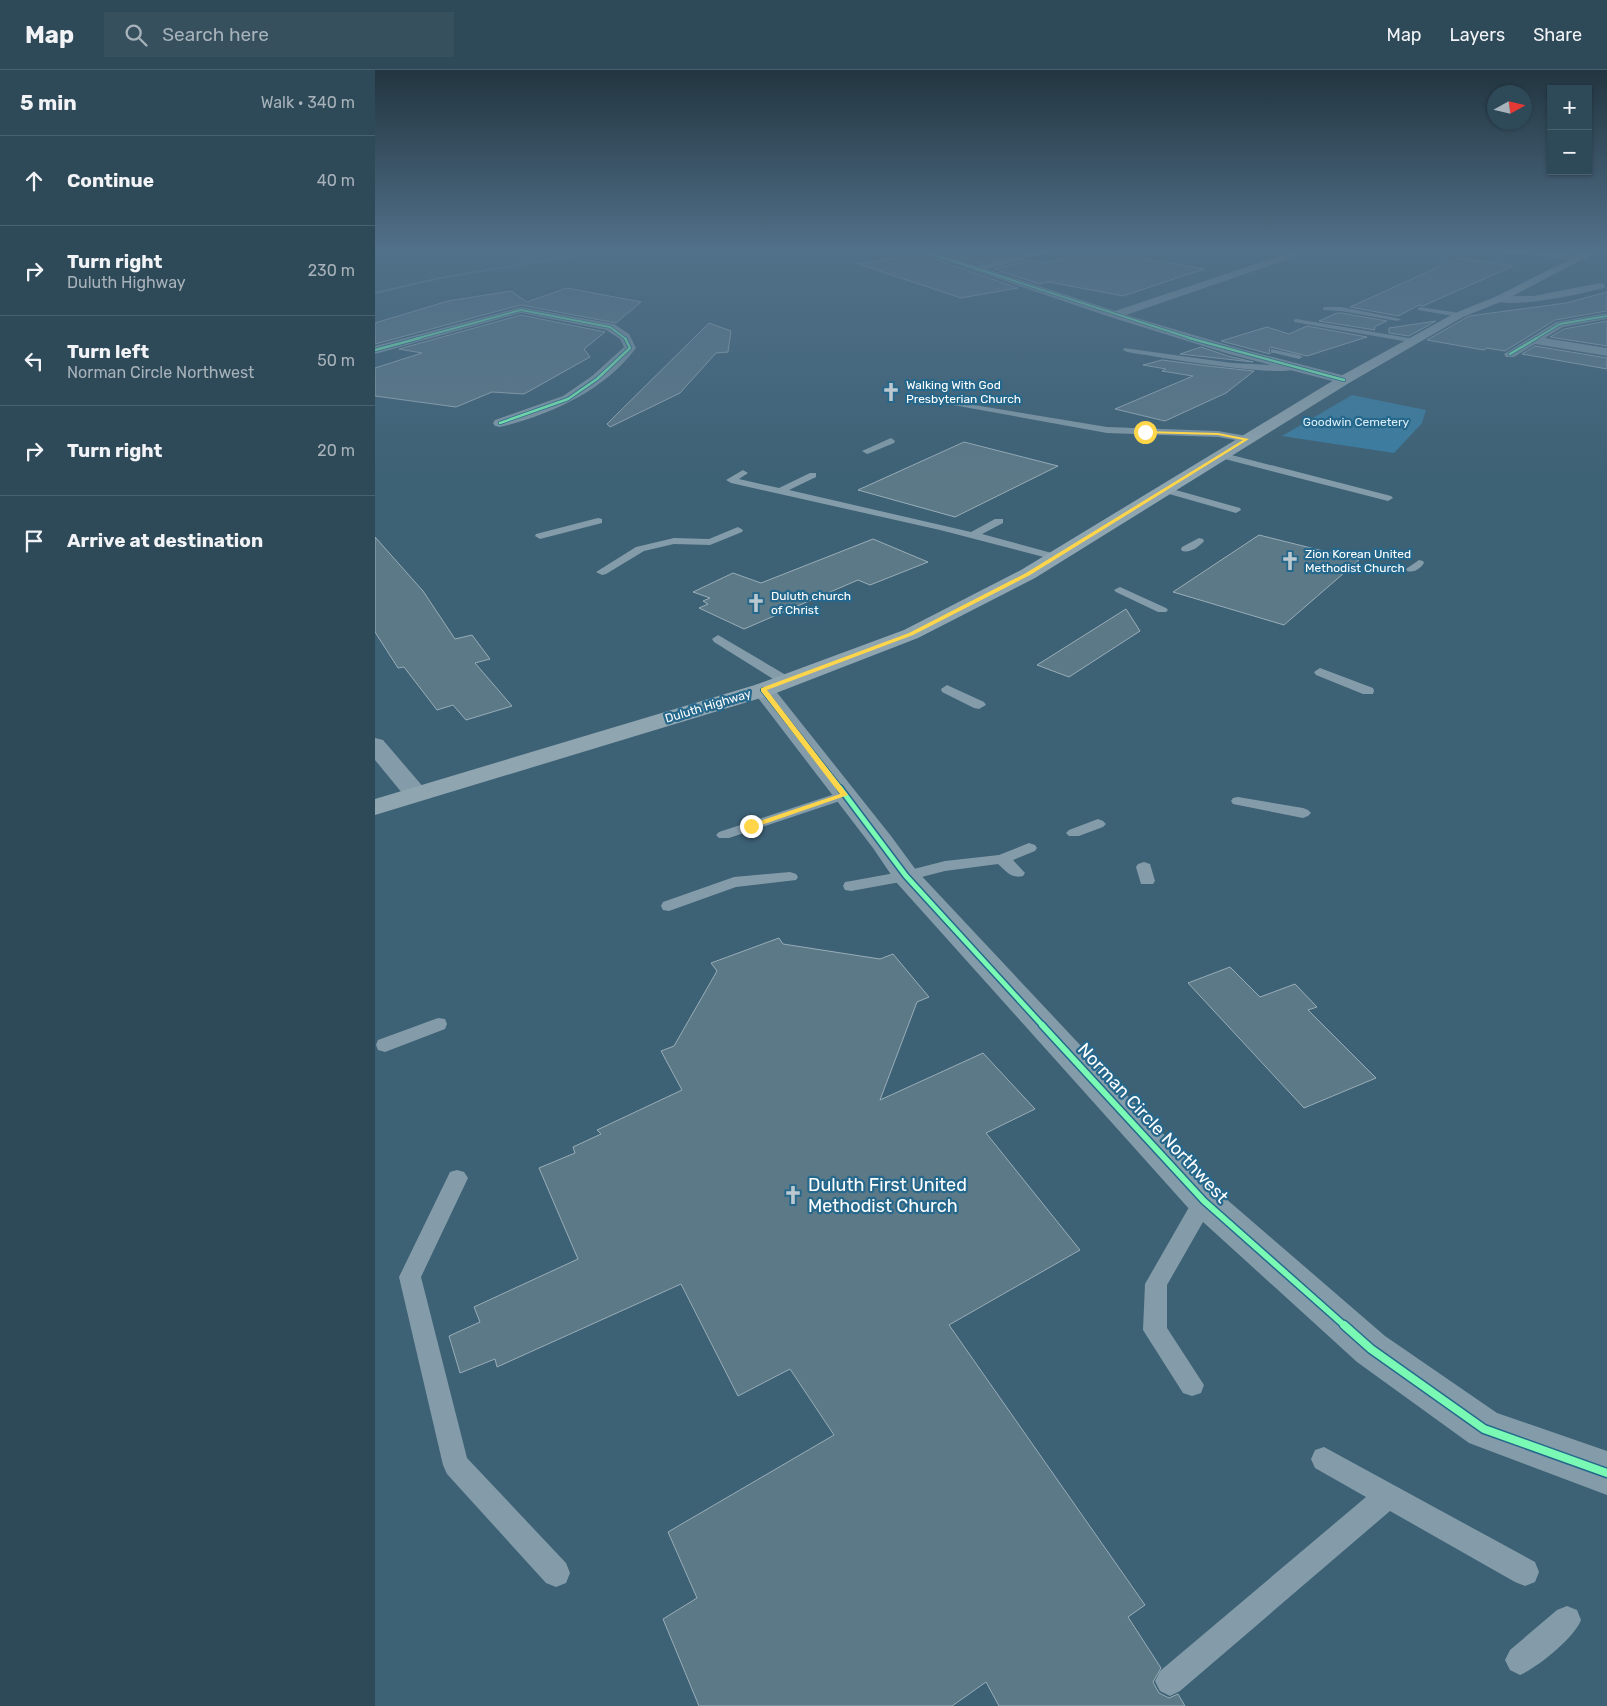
<!DOCTYPE html>
<html lang="en">
<head>
<meta charset="utf-8">
<style>
  :root { --surface:#2e4958; --page:#36505e; --text:#f1f3f6; --muted:#a7b2ba; --line:#49616e }
  body { margin:0; font-family:Rubik,sans-serif; background:var(--page); color:var(--text) }
  .controls { position:absolute; right:15px; top:15px; display:grid; overflow:hidden; border-radius:0px; box-shadow:0 1px 4px #0004 }
  .controls button { width:45px; height:45px; display:grid; place-items:center; padding:0; border:0; border-bottom:1px solid var(--line); background:var(--surface); color:var(--text); font:25px sans-serif }
  .compass { position:absolute; left:1112px; top:15px; width:45px; height:45px; border-radius:50%; background:var(--surface); box-shadow:0 1px 4px #0004; rotate:82deg }
  .stop { position:absolute; width:15px; height:15px; margin:-11px; border:4px solid #ffd54a; border-radius:50%; background:#fff }
  .stop.end { background:#ffd54a; border-color:#fff; box-shadow:0 1px 5px #0008 }
  .list { margin:0; padding:0; list-style:none }
  h2 { display:flex; justify-content:space-between; align-items:center; height:65px; margin:0; padding:0 20px; font-size:21px }
  h2 small { font-size:16px; font-weight:400; color:var(--muted) }
  .list li { display:grid; grid-template-columns:32px 1fr auto; gap:15px; align-items:center; box-sizing:border-box; height:90px; padding:0 20px; border-top:1px solid var(--line) }
  .list b { display:block; font-size:19px; white-space:nowrap }
  .list p { margin:0; font-size:16px; white-space:nowrap; color:var(--muted) }
  .list em { font-size:16px; font-style:normal; color:var(--muted) }
  .icon { flex:none; width:28px; height:28px; fill:none; stroke:currentColor; stroke-width:2; stroke-linecap:round; stroke-linejoin:round }
  .map { position:relative; flex:none; width:1232px; height:1636px; overflow:hidden }
  header { display:flex; align-items:center; gap:30px; box-sizing:border-box; height:70px; padding:0 25px; background:var(--surface); border-bottom:1px solid var(--line) }
  header strong { font-size:24px }
  nav { display:flex; gap:28px; margin-inline-start:auto; font-size:18px }
  .search { width:350px; height:45px; background:var(--page); display:flex; align-items:center; gap:12px; box-sizing:border-box; padding:0 18px; border-radius:0px; color:var(--muted); font-size:19px }
  main { display:flex }
  aside { flex:1; background:var(--surface) }
  .map>svg:first-child { display:block }
  .green { fill:#3b7ea2 }
  .lines { fill:none; stroke-linecap:round; stroke-linejoin:round }
  .stream { fill:#608ba2; fill-rule:evenodd }
  .building { fill:#5c7988; stroke:#99adb8 }
  .service { fill:#849ca9; fill-rule:evenodd }
  .minor { fill:#849ca9; fill-rule:evenodd }
  .primary { fill:#8fa5b0; fill-rule:evenodd }
  .cycleway-far5-casing { stroke:#26688c; stroke-width:3 }
  .cycleway-far4-casing { stroke:#26688c; stroke-width:4 }
  .cycleway-far3-casing { stroke:#26688c; stroke-width:6 }
  .cycleway-far2-casing { stroke:#26688c; stroke-width:8 }
  .cycleway-far1-casing { stroke:#26688c; stroke-width:9 }
  .cycleway-casing { stroke:#26688c; stroke-width:11 }
  .cycleway-far5 { stroke:#7af9b4; stroke-width:2 }
  .cycleway-far4 { stroke:#7af9b4; stroke-width:2.5 }
  .cycleway-far3 { stroke:#7af9b4; stroke-width:4 }
  .cycleway-far2 { stroke:#7af9b4; stroke-width:5 }
  .cycleway-far1 { stroke:#7af9b4; stroke-width:6 }
  .cycleway { stroke:#7af9b4; stroke-width:8 }
  .route { fill:#ffd54a }
  .labels { text-anchor:middle; dominant-baseline:central; stroke-width:4.5; stroke-linejoin:round; paint-order:stroke }
  .far-poi-label { font-size:12px; fill:#fff; stroke:#26688c; text-anchor:start }
  .far-park-label { font-size:12px; fill:#daeef8; stroke:#26688c }
  .far-street-label { font-size:12px; fill:#fff; stroke:#26688c }
  .near-street-label { font-size:18px; fill:#fff; stroke:#26688c }
  .near-poi-label { font-size:18px; fill:#fff; stroke:#26688c; text-anchor:start }
</style>
</head>
<body>
<header>
<strong>Map</strong>
<div class="search"><svg class="icon" aria-label="search" viewBox="0 0 24 24"><circle cx="10" cy="10" r="6"/><path d="M15 15l6 6"/></svg>Search here</div>
<nav><a>Map</a><a>Layers</a><a>Share</a></nav>
</header>
<main>
<aside>
<h2>5 min<small>Walk · 340 m</small></h2>
<ul class="list">
<li><svg class="icon" aria-label="ahead" viewBox="0 0 24 24"><path d="M12 20V5M6 11l6-6 6 6"/></svg><div><b>Continue</b></div><em>40 m</em></li>
<li><svg class="icon" aria-label="right" viewBox="0 0 24 24"><path d="M7 20v-9h11M14 6l5 5-5 5"/></svg><div><b>Turn right</b><p>Duluth Highway</p></div><em>230 m</em></li>
<li><svg class="icon" aria-label="left" viewBox="0 0 24 24"><path d="M17 20v-9H6M10 6l-5 5 5 5"/></svg><div><b>Turn left</b><p>Norman Circle Northwest</p></div><em>50 m</em></li>
<li><svg class="icon" aria-label="right" viewBox="0 0 24 24"><path d="M7 20v-9h11M14 6l5 5-5 5"/></svg><div><b>Turn right</b></div><em>20 m</em></li>
<li><svg class="icon" aria-label="arrive" viewBox="0 0 24 24"><path d="M6 21V4h12l-3 4 3 4H6"/></svg><div><b>Arrive at destination</b></div></li>
</ul>
</aside>
<div class="map">
<svg width="1232" height="1636" viewBox="0 0 1232 1636">
  <rect width="100%" height="100%" fill="#3d6175"/>
  <polygon class="green" points="977,325 1051,340 1047,353 1019,383 907,366"/>
  <g class="lines">
    <polygon class="stream" points="248,177 255,177 65,209 0,224 0,222 65,207"/>
  </g>
  <g class="building">
    <polygon points="584,177 606,177 637,185 602,194 561,181"/>
    <polygon points="720,180 829,199 748,226 674,212 664,214 619,199 655,190 670,193"/>
    <polygon points="544,184 643,218 586,228 483,194"/>
    <polygon points="1083,188 1138,196 1048,236 1044,235 1023,246 975,237"/>
    <polygon points="192,218 266,232 241,253 146,235 0,274 0,253 73,231 136,221 152,232"/>
    <polygon points="1232,222 1232,241 1180,250 1130,281 1112,278 1109,280 1052,270 1094,246 1191,233"/>
    <polygon points="962,243 966,243 1012,251 999,257 1000,260 944,251"/>
    <polygon points="146,245 230,262 209,279 215,287 149,324 117,322 81,337 0,326 0,298 47,283 24,279"/>
    <polygon points="1061,251 1034,266 1014,263 1014,258"/>
    <polygon points="1232,251 1232,276 1175,267 1189,259"/>
    <polygon points="334,253 356,261 353,282 341,283 305,323 235,357 232,354"/>
    <polygon points="932,256 992,267 932,286 896,277 894,279 895,284 846,271 892,257 914,264"/>
    <polygon points="1160,276 1232,288 1232,299 1147,284"/>
    <polygon points="826,277 853,286 878,292 805,284"/>
    <polygon points="787,290 841,297 879,301 851,323 790,351 740,339 818,306 787,301 791,299 768,295"/>
    <polygon points="589,372 683,396 580,447 483,420"/>
    <polygon points="884,465 984,490 909,555 798,522"/>
    <polygon points="0,467 48,521 80,569 97,565 115,589 100,593 137,636 91,650 78,635 62,640 29,597 23,598 0,562"/>
    <polygon points="498,469 553,492 495,515 483,510 369,559 324,538 333,534 328,531 335,528 318,522 358,503 386,513"/>
    <polygon points="751,539 765,561 694,607 662,595"/>
    <polygon points="404,868 408,874 505,889 518,884 554,927 542,932 505,1030 608,983 660,1039 611,1063 705,1180 574,1255 770,1535 753,1547 786,1598 778,1612 784,1623 794,1628 803,1624 810,1636 624,1636 611,1612 577,1636 324,1636 288,1549 322,1528 293,1462 459,1365 415,1299 363,1326 306,1214 122,1297 120,1289 85,1303 74,1266 105,1252 99,1237 203,1189 164,1098 200,1083 198,1077 226,1064 222,1060 307,1020 286,981 299,976 342,901 336,893"/>
    <polygon points="855,897 885,927 920,914 942,937 933,940 1001,1008 929,1038 813,913"/>
  </g>
  <g class="lines">
    <g class="service">
      <polygon points="950,237 966,237 1026,249 1023,251 966,241 948,240 948,238"/>
      <polygon points="1045,237 1084,243 1087,245 1084,247 1043,240 1043,238"/>
      <polygon points="921,249 1040,269 1044,271 1040,273 919,252 919,250"/>
      <path d="M749,278L857,293L920,296L924,298C908,309 778,286 752,282L748,280Z"/>
      <polygon points="896,279 924,285 928,287 924,289 899,283 896,283"/>
      <polygon points="575,331 732,357 843,361 872,366 876,369 872,372 843,367 732,363 578,335 575,335"/>
      <polygon points="516,368 520,371 519,373 495,383 492,384 487,381"/>
      <polygon points="845,382 1016,426 1018,428 1013,431 842,387 840,385"/>
      <polygon points="368,400 373,403 364,409 404,418 435,403 441,403 441,407 414,420 596,462 620,449 628,449 628,453 607,464 684,485 685,487 680,490 565,460 356,413 351,410"/>
      <polygon points="790,417 865,438 866,440 861,443 787,422 785,420"/>
      <polygon points="223,448 227,449 227,453 165,469 160,466 161,464"/>
      <polygon points="363,457 368,460 367,462 335,475 299,474 269,481 231,504 227,505 221,502 261,477 299,468 334,469"/>
      <path d="M824,468L828,469L829,471C824,477 815,483 807,481L806,479L807,477Z"/>
      <path d="M1044,490L1048,491L1049,493C1045,499 1039,503 1032,501L1031,499Z"/>
      <polygon points="745,517 791,538 793,540 791,542 783,542 741,522 739,520"/>
      <polygon points="343,565 416,608 417,611 411,615 406,614 339,572 337,569"/>
      <polygon points="945,598 998,618 999,621 998,624 988,624 941,605 939,602"/>
      <polygon points="572,615 609,632 611,635 604,639 599,638 567,622 566,619"/>
      <polygon points="469,721 474,722 476,725 474,728 354,768 344,768 341,765 344,762"/>
      <polygon points="863,727 928,738 933,740 936,743 933,746 928,748 858,734 856,731 858,728"/>
      <polygon points="723,749 728,751 731,754 728,757 704,766 694,766 691,763 694,760"/>
      <path d="M654,773L660,775L662,778L660,781L638,790L650,803L648,806C636,809 631,801 623,794L570,801L531,811L476,821L470,820L468,816L470,812L476,811L531,801L570,791L624,785Z"/>
      <polygon points="769,792 775,794 780,811 778,814 766,814 761,797 763,794"/>
      <polygon points="415,802 421,804 423,807 421,810 361,817 294,841 288,840 286,836 288,832 359,807"/>
      <polygon points="63,948 70,949 72,954 70,959 10,982 3,980 1,975 3,970"/>
      <polygon points="82,1100 89,1102 93,1108 46,1207 92,1388 191,1493 195,1503 191,1513 181,1517 171,1513 72,1404 68,1395 24,1207 75,1102"/>
      <polygon points="829,1122 837,1125 840,1131 792,1215 792,1258 829,1315 826,1323 817,1326 808,1323 768,1260 770,1214 821,1125"/>
      <polygon points="949,1377 1160,1492 1164,1502 1160,1512 1150,1516 1140,1512 1015,1441 805,1621 795,1626 785,1621 780,1611 785,1601 991,1427 940,1398 936,1389 940,1380"/>
      <path d="M1192,1536L1202,1540L1206,1550C1199,1568 1163,1597 1145,1605L1135,1600L1130,1590L1135,1580L1182,1540Z"/>
    </g>
    <g class="minor">
      <polygon points="530,177 544,177 602,196 675,177 690,177 688,179 612,199 740,241 931,177 945,177 943,179 751,245 863,278 974,307 976,310 969,314 854,284 735,247"/>
      <polygon points="1106,177 1133,177 1206,185 1211,188 1206,191 1111,180"/>
      <path d="M1225,213L1229,214L1230,216L1229,218C1211,223 1130,241 1118,229L1124,226H1158Z"/>
      <path d="M146,237L239,254L254,264L261,278C229,321 175,345 125,357L120,356L118,353L120,350L188,326L217,306L249,277L245,269L231,260L146,243L0,284V276Z"/>
      <polygon points="1232,243 1232,249 1188,257 1170,268 1232,278 1232,286 1160,274 1139,287 1131,287 1129,284 1181,252"/>
      <polygon points="388,613 396,615 516,766 541,800 842,1121 1010,1266 1122,1343 1232,1381 1232,1425 1094,1373 982,1292 816,1141 521,812 498,778 377,620 380,615"/>
      <polygon points="0,668 8,670 50,719 53,724 50,729 41,731 32,729 0,690"/>
    </g>
    <polygon class="primary" points="1219,177 1231,177 1128,231 1088,247 974,313 660,508 543,568 396,625 0,745 0,729 380,615 529,560 646,500 964,307 1080,243 1120,227"/>
    <g class="cycleway-far5-casing">
      <g id="cycleway-far5">
        <polyline points="535,177 818,269"/>
        <polyline points="40,269 146,240 235,257 251,269"/>
        <polyline points="1160,269 1185,254 1232,246"/>
      </g>
    </g>
    <g class="cycleway-far4-casing">
      <g id="cycleway-far4">
        <polyline points="814,268 969,310"/>
        <polyline points="0,280 45,268"/>
        <polyline points="1135,284 1162,268"/>
        <polyline points="125,353 193,329 222,309 255,278 250,268"/>
      </g>
    </g>
    <g class="cycleway-far3-casing">
      <polyline id="cycleway-far3" points="388,620 466,719"/>
    </g>
    <g class="cycleway-far2-casing">
      <polyline id="cycleway-far2" points="465,718 531,806 668,956"/>
    </g>
    <g class="cycleway-far1-casing">
      <polyline id="cycleway-far1" points="667,955 829,1131 970,1256"/>
    </g>
    <g class="cycleway-casing">
      <polyline id="cycleway" points="969,1255 996,1279 1109,1359 1232,1403"/>
    </g>
    <use href="#cycleway-far5" class="cycleway-far5"/>
    <use href="#cycleway-far4" class="cycleway-far4"/>
    <use href="#cycleway-far3" class="cycleway-far3"/>
    <use href="#cycleway-far2" class="cycleway-far2"/>
    <use href="#cycleway-far1" class="cycleway-far1"/>
    <use href="#cycleway" class="cycleway"/>
  </g>
  <linearGradient id="sky" x2="0" y2="1"><stop stop-color="#223540"/><stop offset="0.44" stop-color="#517089"/><stop offset="1" stop-color="#517089" stop-opacity="0"/></linearGradient>
  <rect width="1232" height="406" fill="url(#sky)"/>
  <polygon class="route" points="770,361 843,363 874,369 655,505 538,565 392,620 473,725 378,758 373,758 373,755 465,724 386,621 386,618 534,563 651,503 868,370 843,365 768,363"/>
  <defs>
    <g id="church-bare" transform="scale(1.5)"><path d="M-1.2-6h2.4v3.5h3.3v2.4h-3.3V6h-2.4V-.1h-3.3v-2.4h3.3Z" fill="#bbc8cf" stroke="#26688c" stroke-width="2.5" paint-order="stroke"/></g>
  </defs>
  <g fill-rule="evenodd">
    <use href="#church-bare" x="516" y="322"/>
    <use href="#church-bare" x="915" y="491"/>
    <use href="#church-bare" x="381" y="533"/>
    <use href="#church-bare" x="418" y="1125"/>
  </g>
  <g class="labels">
    <g class="far-poi-label">
      <text x="531" y="315">Walking With God<tspan x="531" dy="14">Presbyterian Church</tspan></text>
      <text x="930" y="484">Zion Korean United<tspan x="930" dy="14">Methodist Church</tspan></text>
      <text x="396" y="526">Duluth church<tspan x="396" dy="14">of Christ</tspan></text>
    </g>
    <g class="far-park-label">
      <text x="981" y="352">Goodwin Cemetery</text>
    </g>
    <g class="far-street-label">
      <text transform="translate(333 636) rotate(-17)">Duluth Highway</text>
    </g>
    <g class="near-street-label">
      <text transform="translate(778 1053) rotate(47)">Norman Circle Northwest</text>
    </g>
    <g class="near-poi-label">
      <text x="433" y="1115">Duluth First United<tspan x="433" dy="21">Methodist Church</tspan></text>
    </g>
  </g>
</svg>
<div class="controls">
<button>+</button>
<button>−</button>
</div>
<svg class="compass" viewBox="-18 -18 36 36"><path d="M0-13l5 13h-10z" fill="#e53935"/><path d="M0 13l5-13h-10z" fill="#a7b2ba"/></svg>
<div class="stop" style="left:770px;top:362px"></div>
<div class="stop end" style="left:376px;top:756px"></div>
</div>
</main>
</body>
</html>
